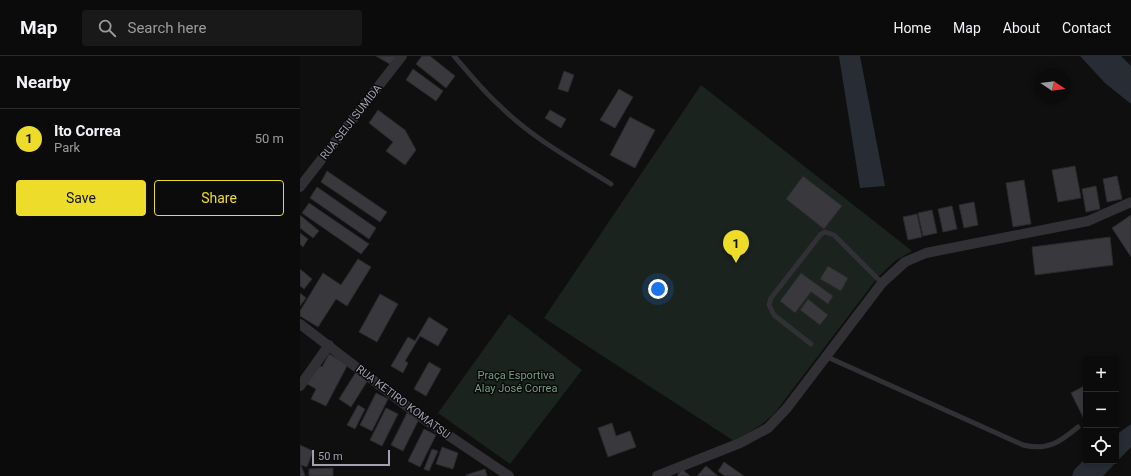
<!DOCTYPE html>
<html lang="en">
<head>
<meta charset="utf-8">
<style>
  :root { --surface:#0b0b0c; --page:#19191a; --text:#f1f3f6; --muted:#9a9b9d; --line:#2b2b2d; --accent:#eddc2a }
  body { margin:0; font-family:Roboto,sans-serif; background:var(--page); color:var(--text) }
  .controls { position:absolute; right:12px; bottom:12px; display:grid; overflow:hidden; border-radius:4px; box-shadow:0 2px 6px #0003 }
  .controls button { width:36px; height:36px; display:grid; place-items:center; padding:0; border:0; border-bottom:1px solid var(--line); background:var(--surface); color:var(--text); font:20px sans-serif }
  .compass { position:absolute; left:735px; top:12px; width:36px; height:36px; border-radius:50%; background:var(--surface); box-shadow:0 2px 6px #0003; rotate:103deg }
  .scale { position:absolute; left:12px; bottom:10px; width:78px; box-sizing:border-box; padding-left:4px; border:2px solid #a0a1b1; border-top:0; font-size:11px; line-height:14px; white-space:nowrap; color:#a0a1b1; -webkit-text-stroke:3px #0a0a0b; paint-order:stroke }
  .you { position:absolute; left:358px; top:233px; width:14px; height:14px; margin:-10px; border:3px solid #fff; border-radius:50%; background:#1a73e8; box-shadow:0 0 0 6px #1a73e833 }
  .badge { display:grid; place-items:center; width:26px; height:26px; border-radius:50%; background:var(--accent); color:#111; font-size:13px; font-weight:700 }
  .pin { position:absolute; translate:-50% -33px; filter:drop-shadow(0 1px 2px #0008) }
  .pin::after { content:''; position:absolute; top:21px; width:14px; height:12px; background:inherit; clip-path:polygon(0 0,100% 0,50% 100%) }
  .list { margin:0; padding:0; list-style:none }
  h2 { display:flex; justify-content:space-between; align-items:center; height:52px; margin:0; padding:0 16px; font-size:17px }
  h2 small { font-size:13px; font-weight:400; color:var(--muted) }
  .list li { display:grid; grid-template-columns:26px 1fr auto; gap:12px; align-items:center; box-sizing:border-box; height:60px; padding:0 16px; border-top:1px solid var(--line) }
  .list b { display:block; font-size:15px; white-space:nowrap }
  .list p { margin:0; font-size:13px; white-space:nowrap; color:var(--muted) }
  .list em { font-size:13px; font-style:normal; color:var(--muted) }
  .actions { display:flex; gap:8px; padding:12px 16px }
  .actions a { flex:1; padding:9px 0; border:1px solid var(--accent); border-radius:4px; text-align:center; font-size:14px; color:var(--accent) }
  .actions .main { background:var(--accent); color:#111 }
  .icon { flex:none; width:22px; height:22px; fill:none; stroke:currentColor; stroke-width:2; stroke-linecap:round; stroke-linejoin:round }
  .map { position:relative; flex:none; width:831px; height:420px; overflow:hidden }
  header { display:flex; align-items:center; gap:24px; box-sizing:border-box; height:56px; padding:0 20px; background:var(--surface); border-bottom:1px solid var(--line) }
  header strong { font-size:19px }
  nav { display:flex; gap:22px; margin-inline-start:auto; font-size:14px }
  .search { width:280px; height:36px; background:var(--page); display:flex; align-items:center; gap:10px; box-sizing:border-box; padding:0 14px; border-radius:4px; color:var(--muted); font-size:15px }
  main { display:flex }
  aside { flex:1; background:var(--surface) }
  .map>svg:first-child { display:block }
  .green { fill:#1b231e }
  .water { fill:#282c35 }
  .building { fill:#39393d; stroke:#2a292c }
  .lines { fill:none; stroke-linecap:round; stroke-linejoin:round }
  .service { stroke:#303035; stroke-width:5 }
  .minor { stroke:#303035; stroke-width:10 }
  .labels { text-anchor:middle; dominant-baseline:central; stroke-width:3; stroke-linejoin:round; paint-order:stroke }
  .street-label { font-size:11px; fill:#a0a1b1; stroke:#0a0a0b }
  .park-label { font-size:11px; fill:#779c82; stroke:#0a0a0b }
</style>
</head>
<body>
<header>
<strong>Map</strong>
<div class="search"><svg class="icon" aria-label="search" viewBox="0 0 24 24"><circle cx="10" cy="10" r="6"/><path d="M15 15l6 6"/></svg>Search here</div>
<nav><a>Home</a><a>Map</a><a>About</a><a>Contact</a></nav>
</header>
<main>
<aside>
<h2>Nearby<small></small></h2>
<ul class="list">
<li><span class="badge">1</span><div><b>Ito Correa</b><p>Park</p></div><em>50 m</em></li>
</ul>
<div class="actions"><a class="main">Save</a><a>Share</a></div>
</aside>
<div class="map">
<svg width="831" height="420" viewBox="0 0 831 420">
  <rect width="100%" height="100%" fill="#0f0f10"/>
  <g class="green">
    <polygon points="401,29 612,195 595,205 578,221 474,358 461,369 434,385 244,262"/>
    <polygon points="209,258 282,314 210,408 138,357"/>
  </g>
  <g class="water">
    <polygon points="539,0 560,0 585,130 560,132"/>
    <polygon points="780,0 821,0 831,10 831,48 805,27"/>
    <polygon points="831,368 831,391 803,420 772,420 774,414 786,402 786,405 816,405 816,379"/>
  </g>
  <g class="building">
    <polygon points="76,0 99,0 93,10"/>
    <polygon points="122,0 130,0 155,20 146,32 116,8"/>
    <polygon points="113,13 143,35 136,45 106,24"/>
    <polygon points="264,15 274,19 268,36 258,33"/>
    <polygon points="319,33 333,41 315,72 300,64"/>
    <polygon points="78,54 105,74 116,94 105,109 86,95 93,86 69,67"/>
    <polygon points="250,54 266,63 261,72 245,62"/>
    <polygon points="330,61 355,74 335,112 310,99"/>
    <polygon points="775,110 781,142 758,146 752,114"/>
    <polygon points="27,115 87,156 80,166 21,126"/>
    <polygon points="503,120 542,150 524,173 486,143"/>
    <polygon points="817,120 822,143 807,146 803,123"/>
    <polygon points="724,124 731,168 713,171 706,127"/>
    <polygon points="796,130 800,153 786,156 782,133"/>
    <polygon points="17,131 76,172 69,183 10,142"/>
    <polygon points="674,146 678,169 664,172 659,149"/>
    <polygon points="9,147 69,188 61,198 2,157"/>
    <polygon points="652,150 657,173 643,176 638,153"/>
    <polygon points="632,154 637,177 623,180 618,157"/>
    <polygon points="617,158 622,181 608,184 603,161"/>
    <polygon points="0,159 19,175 13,182 0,172"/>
    <polygon points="831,159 831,201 812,172"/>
    <polygon points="0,177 8,183 3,191 0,188"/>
    <polygon points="810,181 813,209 735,219 732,191"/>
    <polygon points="58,203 71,211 47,250 36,243 18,271 0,260 0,255 23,217 41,229"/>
    <polygon points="528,210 548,222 541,235 520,223"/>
    <polygon points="0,213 12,223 4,233 0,230"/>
    <polygon points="501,217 533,240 528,248 511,236 495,257 480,245"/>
    <polygon points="0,237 6,242 0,250"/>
    <polygon points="80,238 98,248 77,286 59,276"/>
    <polygon points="508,243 528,259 520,269 500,254"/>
    <polygon points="129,261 148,273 138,290 120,280 105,305 108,307 103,317 91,310 108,281 115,285"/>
    <polygon points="29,298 48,308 26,350 11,343 16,333 7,328 17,308 22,311"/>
    <polygon points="129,306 141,313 126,340 114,333"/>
    <polygon points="56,316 68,324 51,351 39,343"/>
    <polygon points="786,329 786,367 771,337"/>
    <polygon points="76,337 88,343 72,375 60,369"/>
    <polygon points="58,349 65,353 55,373 47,369"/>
    <polygon points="86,352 98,358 82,390 70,384"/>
    <polygon points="107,357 119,363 103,395 91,389"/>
    <polygon points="312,367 316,380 330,375 336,391 308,401 298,372"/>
    <polygon points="124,373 136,379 120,411 108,405"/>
    <polygon points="0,389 13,395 7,411 1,409 5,420 0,420"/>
    <polygon points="142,391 158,397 153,413 136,408"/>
    <polygon points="132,393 138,395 129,415 124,413"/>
    <polygon points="424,406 444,420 425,420 418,415"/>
    <polygon points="406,410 418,420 397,420"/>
    <polygon points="33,412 33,420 9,420 9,413"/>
    <polygon points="185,413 187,420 166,420 166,419"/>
    <polygon points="382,413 390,420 377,420"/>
  </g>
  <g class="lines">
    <g class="service">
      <path d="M154,0C169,17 183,35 200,50C232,82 273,104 311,128"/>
      <polyline points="511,288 474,259 469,249 471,242 521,178 525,176 534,179 582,227"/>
      <path d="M525,300L723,389C748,395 760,386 778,371"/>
    </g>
    <g class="minor">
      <polyline points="0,131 102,0"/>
      <polyline points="0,268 121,361 209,420"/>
      <polyline points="0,330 29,289"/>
      <polyline points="357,420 440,387 468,372 487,352 582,227 605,206 626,197 788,165 831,146"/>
    </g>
  </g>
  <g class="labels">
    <g class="street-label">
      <text transform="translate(51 66) rotate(-52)">RUA SEIJI SUMIDA</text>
      <text transform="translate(103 346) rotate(37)">RUA KETIRO KOMATSU</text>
    </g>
    <g class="park-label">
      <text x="216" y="319">Praça Esportiva<tspan x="216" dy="13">Alay José Correa</tspan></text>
    </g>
  </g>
</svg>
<div class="controls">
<button>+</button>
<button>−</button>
<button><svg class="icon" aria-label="locate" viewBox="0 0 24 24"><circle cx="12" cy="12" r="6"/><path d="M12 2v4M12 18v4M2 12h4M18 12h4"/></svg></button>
</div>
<svg class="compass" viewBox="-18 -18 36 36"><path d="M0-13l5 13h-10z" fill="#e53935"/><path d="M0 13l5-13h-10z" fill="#9a9b9d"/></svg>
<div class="scale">50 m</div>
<div class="you"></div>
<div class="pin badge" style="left:436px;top:207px">1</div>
</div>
</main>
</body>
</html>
